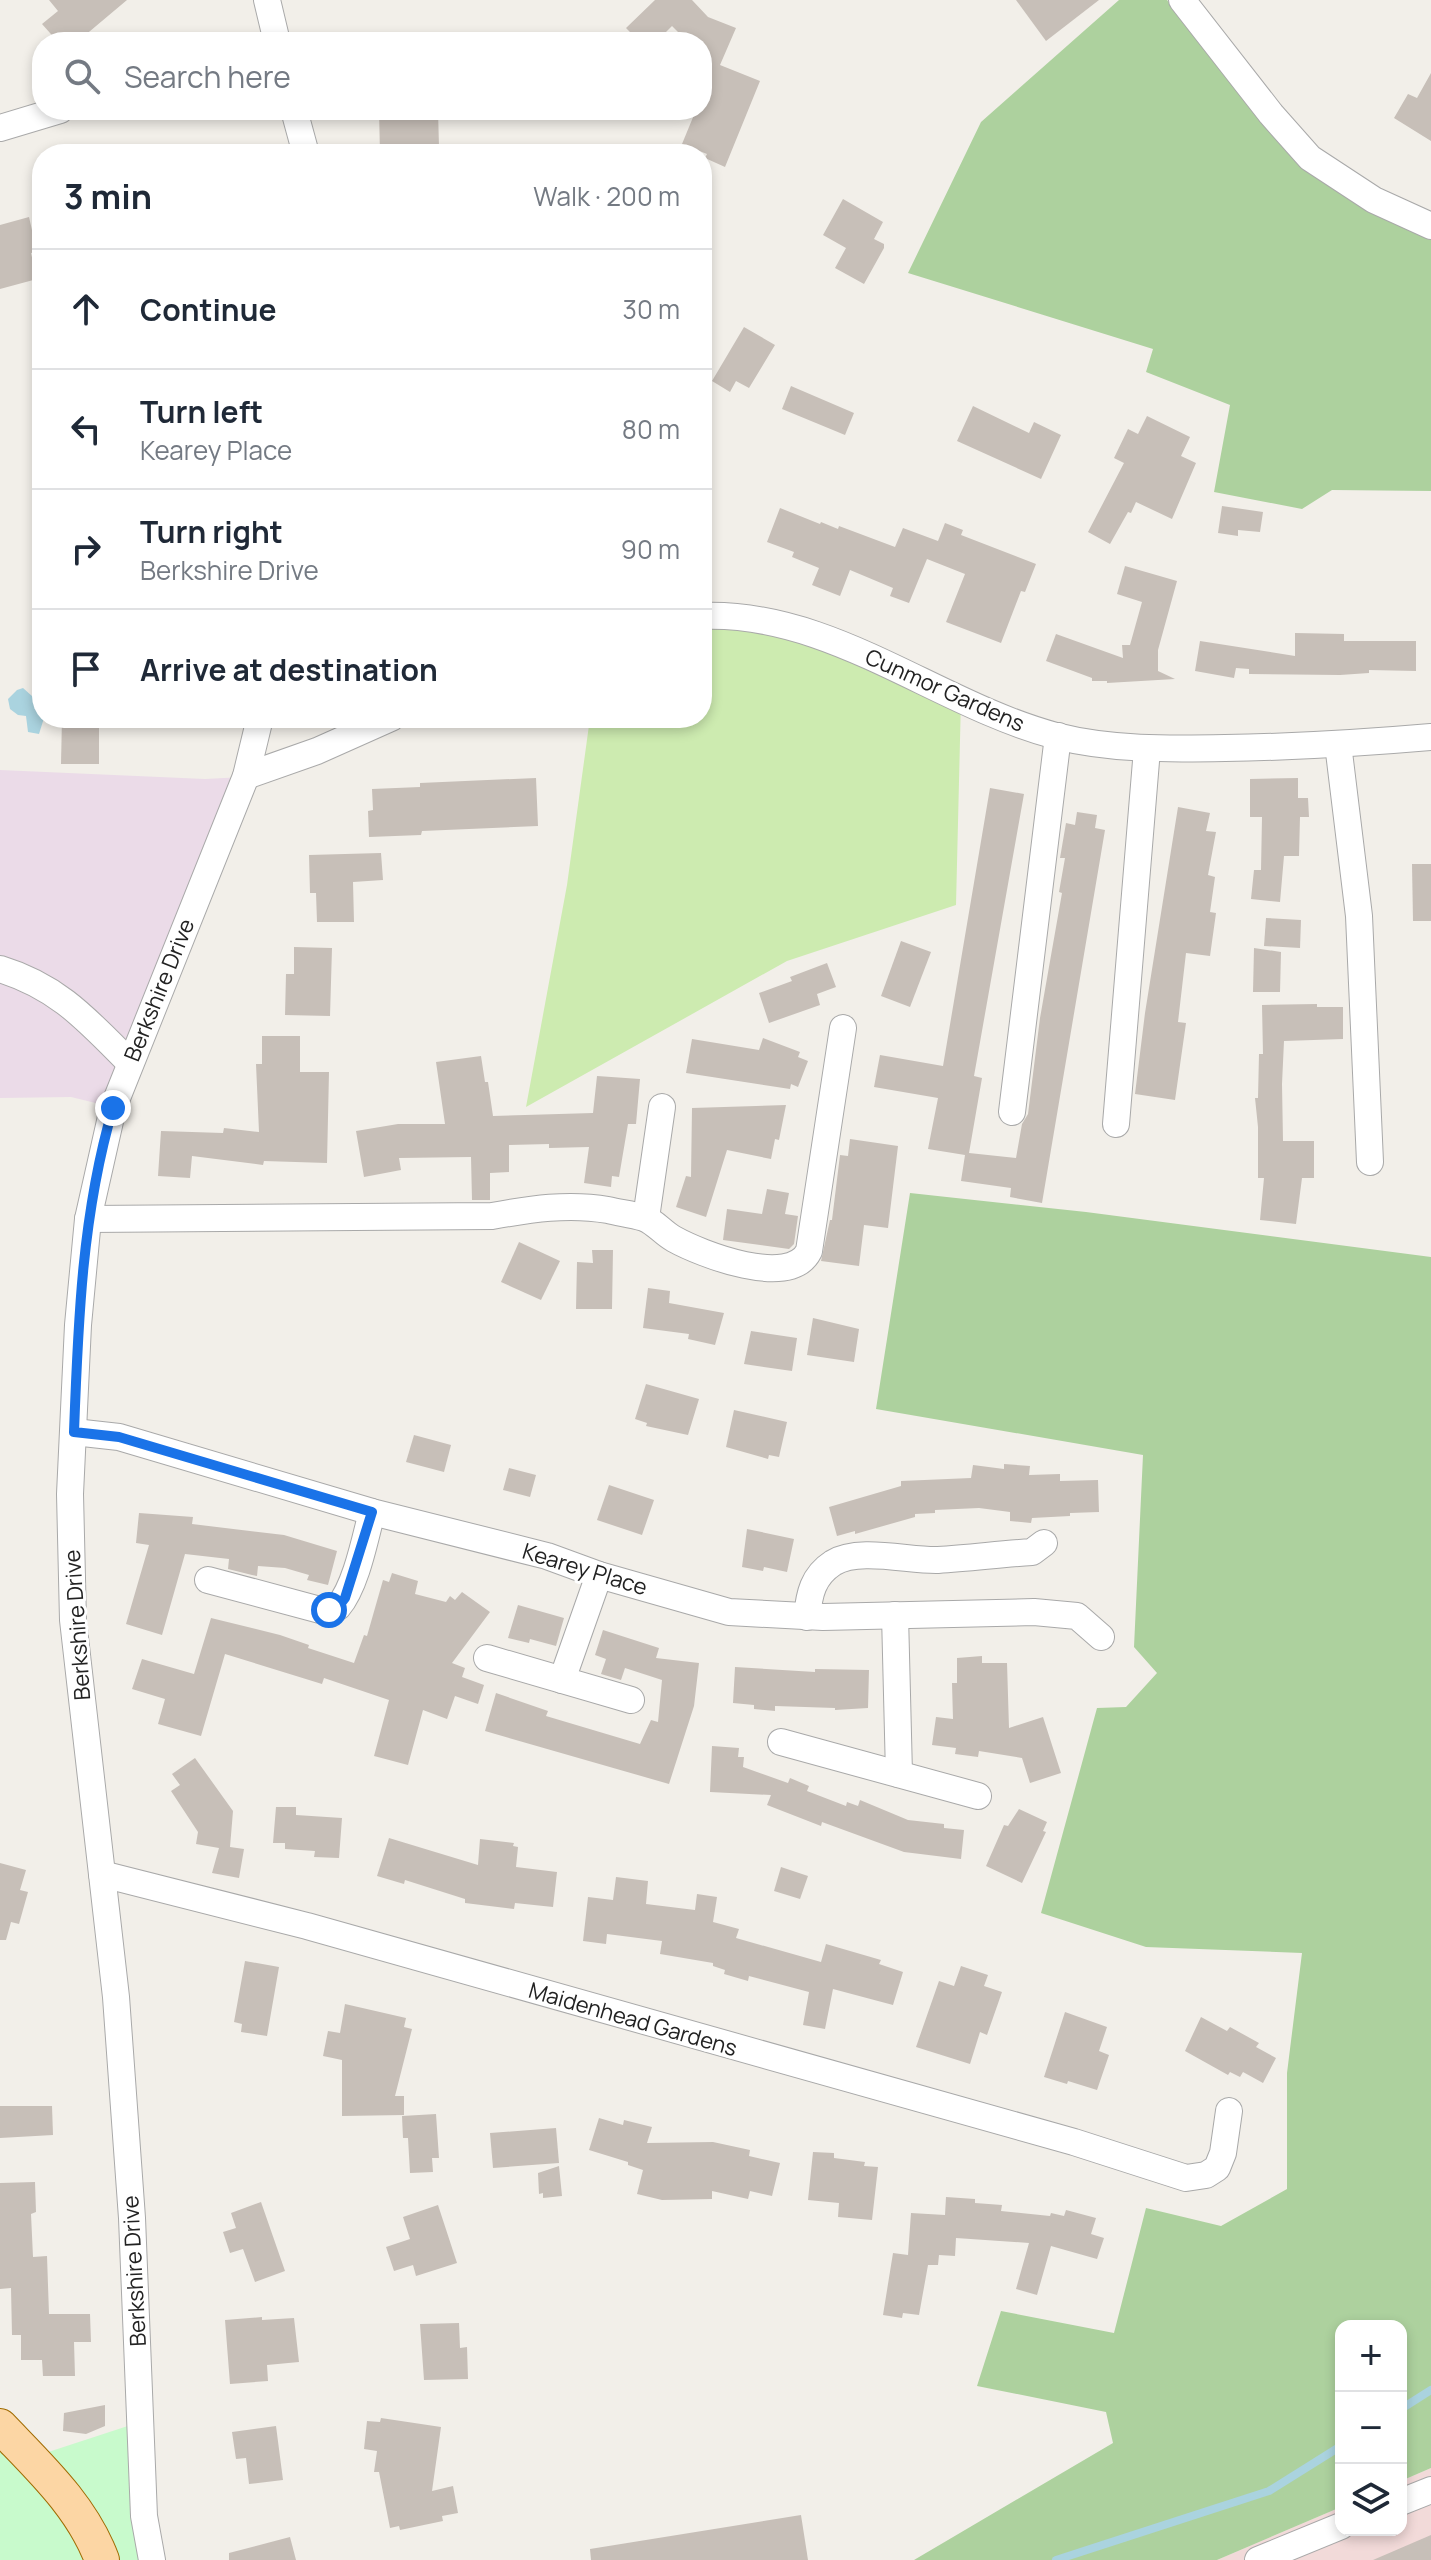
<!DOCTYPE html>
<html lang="en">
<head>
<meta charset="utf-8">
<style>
  :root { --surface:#fff; --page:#f2f2f3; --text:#1f2937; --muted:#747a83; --line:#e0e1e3 }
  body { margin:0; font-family:Manrope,sans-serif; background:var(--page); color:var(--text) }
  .controls { position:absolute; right:24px; bottom:24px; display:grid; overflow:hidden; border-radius:16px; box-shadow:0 4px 12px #0003 }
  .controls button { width:72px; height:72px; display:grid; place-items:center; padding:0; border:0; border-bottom:2px solid var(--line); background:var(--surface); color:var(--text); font:40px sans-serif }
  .stop { position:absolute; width:24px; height:24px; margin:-18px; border:6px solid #1a73e8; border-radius:50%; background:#fff }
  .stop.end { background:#1a73e8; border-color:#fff; box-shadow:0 2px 8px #0008 }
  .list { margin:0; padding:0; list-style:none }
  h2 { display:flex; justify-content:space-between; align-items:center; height:104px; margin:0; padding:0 32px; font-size:34px }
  h2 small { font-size:26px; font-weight:400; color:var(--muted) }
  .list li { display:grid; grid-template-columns:52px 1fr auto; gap:24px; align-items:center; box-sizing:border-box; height:120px; padding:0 32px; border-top:2px solid var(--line) }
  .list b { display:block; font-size:30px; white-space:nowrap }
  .list p { margin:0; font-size:26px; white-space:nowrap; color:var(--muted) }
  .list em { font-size:26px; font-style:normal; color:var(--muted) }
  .icon { flex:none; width:44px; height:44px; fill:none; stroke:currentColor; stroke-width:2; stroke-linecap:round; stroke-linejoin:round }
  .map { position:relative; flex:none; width:1431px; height:2560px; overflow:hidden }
  .search { position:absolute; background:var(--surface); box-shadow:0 4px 12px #0003; left:32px; top:32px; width:680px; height:88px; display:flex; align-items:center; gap:20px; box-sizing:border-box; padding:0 28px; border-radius:32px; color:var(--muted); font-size:30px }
  .panel { position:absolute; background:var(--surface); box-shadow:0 4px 12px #0003; left:32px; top:144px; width:680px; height:584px; border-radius:32px }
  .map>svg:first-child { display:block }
  .commercial { fill:#f2dad9 }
  .industrial { fill:#ebdbe8 }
  .grass { fill:#cdebb0 }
  .forest { fill:#add19e }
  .park { fill:#c8facc }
  .water { fill:#aad3df }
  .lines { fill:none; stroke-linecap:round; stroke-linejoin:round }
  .stream { stroke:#aad3df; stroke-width:8 }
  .building { fill:#c7bfb8 }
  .minor-casing { stroke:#a9a9a9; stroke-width:28 }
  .major-casing { stroke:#a06b00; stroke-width:36 }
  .minor { stroke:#fff; stroke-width:26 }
  .major { stroke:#fcd6a4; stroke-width:34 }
  .route { stroke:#1a73e8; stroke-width:10 }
  .labels { text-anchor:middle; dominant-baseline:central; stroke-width:6; stroke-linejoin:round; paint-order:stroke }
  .street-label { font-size:22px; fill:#222; stroke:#fff }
</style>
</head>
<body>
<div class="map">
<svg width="1431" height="2560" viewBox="0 0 1431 2560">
  <rect width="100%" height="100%" fill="#f2efe9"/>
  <polygon class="commercial" points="1431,2468 1431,2560 1217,2560 1341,2507 1341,2530 1401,2530 1401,2481"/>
  <polygon class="industrial" points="0,770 205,779 243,777 112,1107 71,1097 0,1098"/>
  <polygon class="grass" points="702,617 742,619 961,699 956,905 787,961 526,1107 567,885 590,718 702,718"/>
  <g class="forest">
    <polygon points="1119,0 1167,0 1262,122 1431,230 1431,491 1332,490 1302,509 1214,492 1230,405 1146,372 1153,349 908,273 981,122"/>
    <polygon points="910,1193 1086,1212 1431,1257 1431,2468 1401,2481 1401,2326 1341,2326 1341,2507 1217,2560 914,2560 1113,2443 1106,2412 977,2386 1001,2311 1114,2333 1146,2208 1221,2226 1287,2189 1287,2073 1302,1953 1146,1947 1041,1913 1097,1708 1126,1707 1157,1673 1134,1647 1143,1455 876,1409"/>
  </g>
  <polygon class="park" points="140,2422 153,2560 0,2560 0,2426 30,2458"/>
  <polygon class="water" points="23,688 42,705 44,718 39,734 28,732 26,716 18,715 10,709 8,699 17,690"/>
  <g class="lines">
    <g class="stream">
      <polyline points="1401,2409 1431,2390"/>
      <polyline points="1056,2560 1269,2491 1341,2446"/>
    </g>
  </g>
  <g class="building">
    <polygon points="49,0 127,0 77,42 58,42 42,24 58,11"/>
    <polygon points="655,0 692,0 708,17 736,28 720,65 760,81 725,167 705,158 707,154 682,144 696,110 702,110 702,42 688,42 672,26 656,42 640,42 626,28"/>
    <polygon points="1016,0 1099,0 1046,41"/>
    <polygon points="1431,73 1431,141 1394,118 1408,94 1417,98"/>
    <polygon points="379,110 438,110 439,147 407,148 407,154 380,154"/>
    <polygon points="843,199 883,222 874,239 884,244 884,248 864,284 835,268 846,248 823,235"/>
    <polygon points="29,217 37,252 31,253 37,279 0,289 0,225"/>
    <polygon points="744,327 775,345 749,388 736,381 730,392 712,381"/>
    <polygon points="791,386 854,413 845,435 782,409"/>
    <polygon points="973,406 1029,433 1034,422 1061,435 1041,479 957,441"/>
    <polygon points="1147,416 1190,437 1181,456 1196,463 1172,519 1136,502 1131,513 1128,512 1110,544 1088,532 1124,463 1114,458 1128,429 1138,434"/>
    <polygon points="1222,506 1263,512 1260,532 1238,530 1238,536 1218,533"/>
    <polygon points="780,508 820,524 821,522 838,529 839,526 895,547 903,528 938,541 945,523 963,530 961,535 1036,564 1025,592 1021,591 1001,643 946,622 965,574 927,559 909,603 890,596 893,588 850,570 840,596 812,585 819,568 792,557 794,552 767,542"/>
    <polygon points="1125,566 1177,581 1158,650 1158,671 1175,679 1107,683 1107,681 1092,681 1092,678 1046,661 1056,634 1123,658 1122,645 1130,645 1142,602 1117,594"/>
    <polygon points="1295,633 1344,634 1344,641 1416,641 1416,671 1369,670 1369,673 1340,675 1249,674 1249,669 1236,668 1234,678 1195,671 1200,641 1295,656"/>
    <polygon points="62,718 99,718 99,764 61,764"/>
    <polygon points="536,778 538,826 422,831 421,835 369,837 368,811 373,810 372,789 420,787 420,783"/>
    <polygon points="1298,778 1298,798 1308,798 1309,817 1300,817 1299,856 1284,856 1280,902 1251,899 1254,870 1261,870 1262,817 1250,817 1250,779"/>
    <polygon points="990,788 1024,794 974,1076 982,1078 969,1153 1016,1158 1022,1124 1028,1114 1040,1018 1062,893 1059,892 1065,858 1060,858 1066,823 1075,825 1077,812 1097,815 1095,828 1105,830 1042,1203 1010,1197 1011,1188 961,1181 965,1155 928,1149 938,1098 874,1087 880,1055 943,1066"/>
    <polygon points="1178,807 1210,813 1206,831 1216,832 1208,875 1215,877 1210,912 1216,913 1210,956 1186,953 1178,1022 1186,1023 1175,1100 1135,1094 1145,1013"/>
    <polygon points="381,853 383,880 353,882 354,922 317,922 316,893 310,893 309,855"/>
    <polygon points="1412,864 1431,864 1431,921 1413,921"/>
    <polygon points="1266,918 1301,920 1300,948 1264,946"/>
    <polygon points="901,941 931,952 910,1007 881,996"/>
    <polygon points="294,947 332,948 330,1016 285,1015 286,974 294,974"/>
    <polygon points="1254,948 1281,952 1280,992 1253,992"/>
    <polygon points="827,963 836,987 817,994 820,1005 769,1023 759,993 792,981 790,977"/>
    <polygon points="1317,1004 1317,1007 1343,1007 1343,1039 1284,1041 1282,1084 1283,1141 1314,1141 1314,1178 1302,1178 1296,1224 1260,1220 1264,1178 1258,1178 1258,1127 1255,1098 1258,1098 1259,1054 1263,1054 1262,1005"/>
    <polygon points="262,1036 300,1036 300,1072 329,1072 327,1163 264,1161 263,1165 192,1156 190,1178 158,1176 161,1131 223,1133 224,1128 259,1132 256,1064 262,1064"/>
    <polygon points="763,1038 800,1052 798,1057 808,1061 798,1087 791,1084 790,1089 686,1073 692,1039 759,1050"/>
    <polygon points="481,1056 485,1082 488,1082 493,1116 593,1113 597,1076 640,1079 636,1124 628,1124 619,1177 612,1176 611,1187 584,1183 589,1147 549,1148 549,1144 509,1145 509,1172 490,1173 490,1200 472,1200 471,1157 399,1158 401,1170 364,1177 356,1131 398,1124 445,1124 436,1062"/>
    <polygon points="786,1105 779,1140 775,1139 771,1159 727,1150 706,1217 676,1207 686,1176 691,1177 692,1108"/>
    <polygon points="850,1139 898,1146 888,1228 864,1225 859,1266 821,1261 830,1220 832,1220 840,1155 848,1156"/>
    <polygon points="767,1189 789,1193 785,1214 798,1216 794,1244 789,1249 723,1240 727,1209 762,1214"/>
    <polygon points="519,1242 560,1261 541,1300 501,1282"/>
    <polygon points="592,1250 613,1250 612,1309 576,1309 577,1262 593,1263"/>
    <polygon points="648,1288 670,1291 669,1303 724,1313 715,1345 688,1339 689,1334 643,1328"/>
    <polygon points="813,1318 859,1329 854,1362 807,1355"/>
    <polygon points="751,1331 797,1338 792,1371 744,1364"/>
    <polygon points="646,1384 699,1399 688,1435 646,1426 647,1423 635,1419"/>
    <polygon points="734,1410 787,1422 779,1457 769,1455 768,1459 726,1447"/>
    <polygon points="414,1435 451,1445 444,1472 406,1462"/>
    <polygon points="1004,1464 1030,1466 1029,1475 1060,1474 1060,1481 1098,1480 1099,1512 1070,1513 1070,1516 1032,1518 1031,1523 1010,1521 1010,1512 979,1508 935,1510 935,1513 915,1514 915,1517 855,1534 855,1531 837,1536 829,1507 901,1486 901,1481 971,1478 973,1465 1004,1469"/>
    <polygon points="509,1468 536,1475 530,1497 503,1490"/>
    <polygon points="609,1485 654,1500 642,1535 597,1520"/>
    <polygon points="139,1513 193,1517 192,1524 284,1535 337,1551 328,1585 307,1580 309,1575 285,1568 258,1566 257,1576 252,1575 228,1569 229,1559 185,1554 162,1635 126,1624 149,1545 136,1543"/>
    <polygon points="747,1529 794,1539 787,1572 764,1567 763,1571 742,1567"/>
    <polygon points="392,1573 418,1581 415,1594 446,1602 450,1596 455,1600 462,1592 490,1612 452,1663 465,1668 462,1677 484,1685 478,1704 455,1696 447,1719 423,1710 408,1765 374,1756 389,1700 324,1678 322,1684 225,1654 201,1736 158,1724 165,1699 132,1689 142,1659 194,1674 211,1618 280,1635 309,1645 308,1648 354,1663 364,1635 367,1636 383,1580 389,1582"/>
    <polygon points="518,1605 564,1618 556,1646 530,1639 529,1643 508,1638"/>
    <polygon points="603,1630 659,1648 656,1658 699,1663 694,1706 669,1784 485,1731 496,1693 548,1711 546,1716 640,1744 651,1720 658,1722 662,1680 625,1668 621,1680 601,1674 606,1659 595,1655"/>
    <polygon points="982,1656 982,1663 1007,1663 1009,1728 1043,1717 1061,1773 1030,1783 1022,1758 979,1751 978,1757 955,1754 956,1748 932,1745 936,1717 953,1719 952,1683 957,1683 957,1658"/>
    <polygon points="735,1667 815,1672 815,1669 869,1670 868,1708 835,1710 835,1708 775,1706 775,1711 754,1709 754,1705 733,1703"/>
    <polygon points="712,1746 739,1748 738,1757 744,1757 743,1767 788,1783 790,1778 809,1786 807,1791 846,1806 847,1802 858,1806 860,1800 908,1820 944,1824 944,1828 964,1830 961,1859 904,1852 822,1822 821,1826 767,1805 771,1795 710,1792"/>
    <polygon points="195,1758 233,1811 230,1847 244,1849 239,1878 212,1873 219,1848 196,1844 198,1832 171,1791 180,1785 172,1774"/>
    <polygon points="276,1807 296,1807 296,1815 342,1818 339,1858 314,1857 315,1851 285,1849 285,1843 273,1843"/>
    <polygon points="1019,1809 1047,1822 1043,1831 1046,1832 1022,1883 986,1866 1004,1825 1008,1826"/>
    <polygon points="389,1838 478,1865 480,1839 514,1843 513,1846 518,1847 516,1867 557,1872 553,1907 515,1903 514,1909 465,1903 465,1899 405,1880 404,1884 377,1876"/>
    <polygon points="0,1863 26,1870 20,1890 28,1892 19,1924 11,1922 6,1940 0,1940"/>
    <polygon points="781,1867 808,1876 800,1899 774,1891"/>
    <polygon points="616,1877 648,1881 646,1904 695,1910 697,1894 717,1897 713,1922 739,1929 736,1938 821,1962 826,1944 881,1960 879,1964 903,1972 893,2005 833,1989 825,2029 803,2025 809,1992 749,1976 748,1981 724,1974 725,1970 713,1966 713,1963 660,1954 662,1941 607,1934 606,1944 583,1941 588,1897 613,1900"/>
    <polygon points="245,1961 279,1967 267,2036 241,2032 242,2024 234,2022"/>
    <polygon points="961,1966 988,1975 984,1986 1002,1992 987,2035 980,2032 970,2064 916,2047 939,1981 954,1986"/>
    <polygon points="345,2004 406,2018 404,2027 412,2029 395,2096 404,2096 404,2115 342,2116 342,2060 323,2056 328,2031 340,2033"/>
    <polygon points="1065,2012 1107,2027 1099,2051 1109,2055 1097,2090 1068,2081 1067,2084 1044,2077"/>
    <polygon points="1201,2017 1227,2031 1230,2027 1259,2043 1256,2047 1276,2058 1263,2083 1243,2072 1240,2077 1230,2072 1228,2075 1185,2051"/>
    <polygon points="0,2106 52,2106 53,2135 0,2138"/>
    <polygon points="436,2114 439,2158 432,2158 433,2172 410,2173 408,2138 403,2138 402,2116"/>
    <polygon points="599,2118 623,2125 624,2120 652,2127 647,2143 713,2142 750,2150 749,2156 780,2163 772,2196 750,2191 748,2199 712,2191 712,2199 662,2200 637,2194 643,2170 628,2165 628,2162 589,2150"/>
    <polygon points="556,2128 559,2163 493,2168 490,2133"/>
    <polygon points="813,2152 834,2153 834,2158 865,2162 864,2166 878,2167 872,2220 838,2217 839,2203 808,2200"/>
    <polygon points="559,2166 562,2196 543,2198 543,2193 539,2194 538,2173"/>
    <polygon points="35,2182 36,2212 31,2214 33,2257 47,2256 49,2314 90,2314 91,2342 74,2342 75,2376 43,2376 42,2360 21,2360 21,2335 12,2335 11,2288 0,2289 0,2183"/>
    <polygon points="946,2197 975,2199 975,2203 1002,2205 1001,2211 1050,2216 1051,2213 1064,2216 1066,2210 1096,2218 1091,2234 1104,2238 1097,2259 1051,2246 1037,2295 1016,2289 1029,2243 956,2238 955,2256 939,2255 938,2265 928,2265 919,2315 903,2313 902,2318 883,2315 893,2253 908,2255 911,2213 945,2215"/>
    <polygon points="261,2202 285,2271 255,2282 243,2249 230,2253 223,2232 236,2228 231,2213"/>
    <polygon points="438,2205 457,2263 416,2276 413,2265 394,2271 386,2247 410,2239 403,2217"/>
    <polygon points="262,2317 262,2320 294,2318 299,2362 267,2365 268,2381 230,2384 225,2320"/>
    <polygon points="459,2323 460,2348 467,2347 468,2379 424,2380 420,2324"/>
    <polygon points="105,2405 105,2426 86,2434 63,2431 64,2413"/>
    <polygon points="381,2418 441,2427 432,2491 453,2486 458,2513 442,2516 443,2521 400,2530 399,2526 390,2528 379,2472 374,2472 377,2451 364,2449 367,2421 380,2422"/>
    <polygon points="276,2426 283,2480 249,2484 246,2458 236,2459 232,2432"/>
    <polygon points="801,2515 808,2560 591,2560 590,2549"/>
    <polygon points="1431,2535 1431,2560 1373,2560"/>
    <polygon points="290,2537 296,2560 229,2560 229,2553"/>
  </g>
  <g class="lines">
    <g class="minor-casing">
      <g id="minor">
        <polyline points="267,0 277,42"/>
        <polyline points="1182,0 1271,114 1310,158 1374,200 1431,226"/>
        <polyline points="294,110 306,154"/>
        <polyline points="0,128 60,110"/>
        <path d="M702,616C831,611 936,704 1056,736C1111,750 1168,749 1225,748C1294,747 1362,743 1431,737"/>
        <polyline points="1338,744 1359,916 1370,1162"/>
        <polyline points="246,776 317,751 391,718"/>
        <path d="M0,969C59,987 88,1021 130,1063"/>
        <polyline points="1012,1112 1058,736"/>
        <polyline points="1116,1124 1147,749"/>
        <polyline points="646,1218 662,1107"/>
        <path d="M88,1219L492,1216C531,1209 568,1203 608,1210C619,1213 632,1214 644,1218C655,1222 663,1233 674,1239C701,1254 790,1289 809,1251L843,1028"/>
        <polyline points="74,1432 119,1437 372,1512 547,1556 599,1575 729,1612 823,1617 1034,1612 1077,1616 1101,1637"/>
        <path d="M208,1580L320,1610L338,1607C356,1586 365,1539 372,1512"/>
        <polyline points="895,1615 899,1774"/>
        <path d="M807,1617C809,1594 813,1576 833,1563C859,1547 909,1561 938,1560C970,1558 1001,1554 1032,1552L1044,1543"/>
        <polyline points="487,1658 631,1700"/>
        <polyline points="562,1680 599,1575"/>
        <polyline points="781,1742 978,1796"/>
        <polyline points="102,1874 307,1926 1074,2142 1186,2178 1206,2175 1217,2168 1223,2153 1229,2111"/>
        <polyline points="1401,2502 1431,2490"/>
        <polyline points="152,2560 144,2516 132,2218 116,1997 73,1620 70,1494 78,1325 88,1219 113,1108 246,776 260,718"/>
        <polyline points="1258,2560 1341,2526"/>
      </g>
    </g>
    <g class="major-casing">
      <path id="major" d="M0,2426C39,2467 82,2506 102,2560"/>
    </g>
    <use href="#minor" class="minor"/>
    <use href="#major" class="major"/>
  </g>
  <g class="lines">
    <path class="route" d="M113,1108C82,1213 78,1323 74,1432L119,1437L372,1512L345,1598L338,1607L329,1610"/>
  </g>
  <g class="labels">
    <g class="street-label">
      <text transform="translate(945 690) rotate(24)">Cunmor Gardens</text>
      <text transform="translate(159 990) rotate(-68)">Berkshire Drive</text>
      <text transform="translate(585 1569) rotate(17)">Kearey Place</text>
      <text transform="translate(77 1625) rotate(-94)">Berkshire Drive</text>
      <text transform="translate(633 2019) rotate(16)">Maidenhead Gardens</text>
      <text transform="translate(134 2271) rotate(-93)">Berkshire Drive</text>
    </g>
  </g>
</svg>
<div class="controls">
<button>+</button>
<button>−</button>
<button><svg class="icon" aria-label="layers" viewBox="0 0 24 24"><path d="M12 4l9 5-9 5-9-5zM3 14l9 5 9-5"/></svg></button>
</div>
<div class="stop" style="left:329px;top:1610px"></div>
<div class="stop end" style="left:113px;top:1108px"></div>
<div class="search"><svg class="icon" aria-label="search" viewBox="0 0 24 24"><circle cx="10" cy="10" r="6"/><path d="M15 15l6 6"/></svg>Search here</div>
<section class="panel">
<h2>3 min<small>Walk · 200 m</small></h2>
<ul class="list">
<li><svg class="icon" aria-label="ahead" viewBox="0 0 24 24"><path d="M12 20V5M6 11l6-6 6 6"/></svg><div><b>Continue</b></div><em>30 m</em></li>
<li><svg class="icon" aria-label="left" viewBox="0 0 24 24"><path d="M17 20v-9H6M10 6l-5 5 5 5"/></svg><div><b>Turn left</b><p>Kearey Place</p></div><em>80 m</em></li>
<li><svg class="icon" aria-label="right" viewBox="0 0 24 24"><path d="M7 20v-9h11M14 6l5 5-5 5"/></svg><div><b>Turn right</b><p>Berkshire Drive</p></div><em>90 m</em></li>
<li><svg class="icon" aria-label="arrive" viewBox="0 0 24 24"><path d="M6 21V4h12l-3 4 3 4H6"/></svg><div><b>Arrive at destination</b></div></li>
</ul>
</section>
</div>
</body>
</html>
